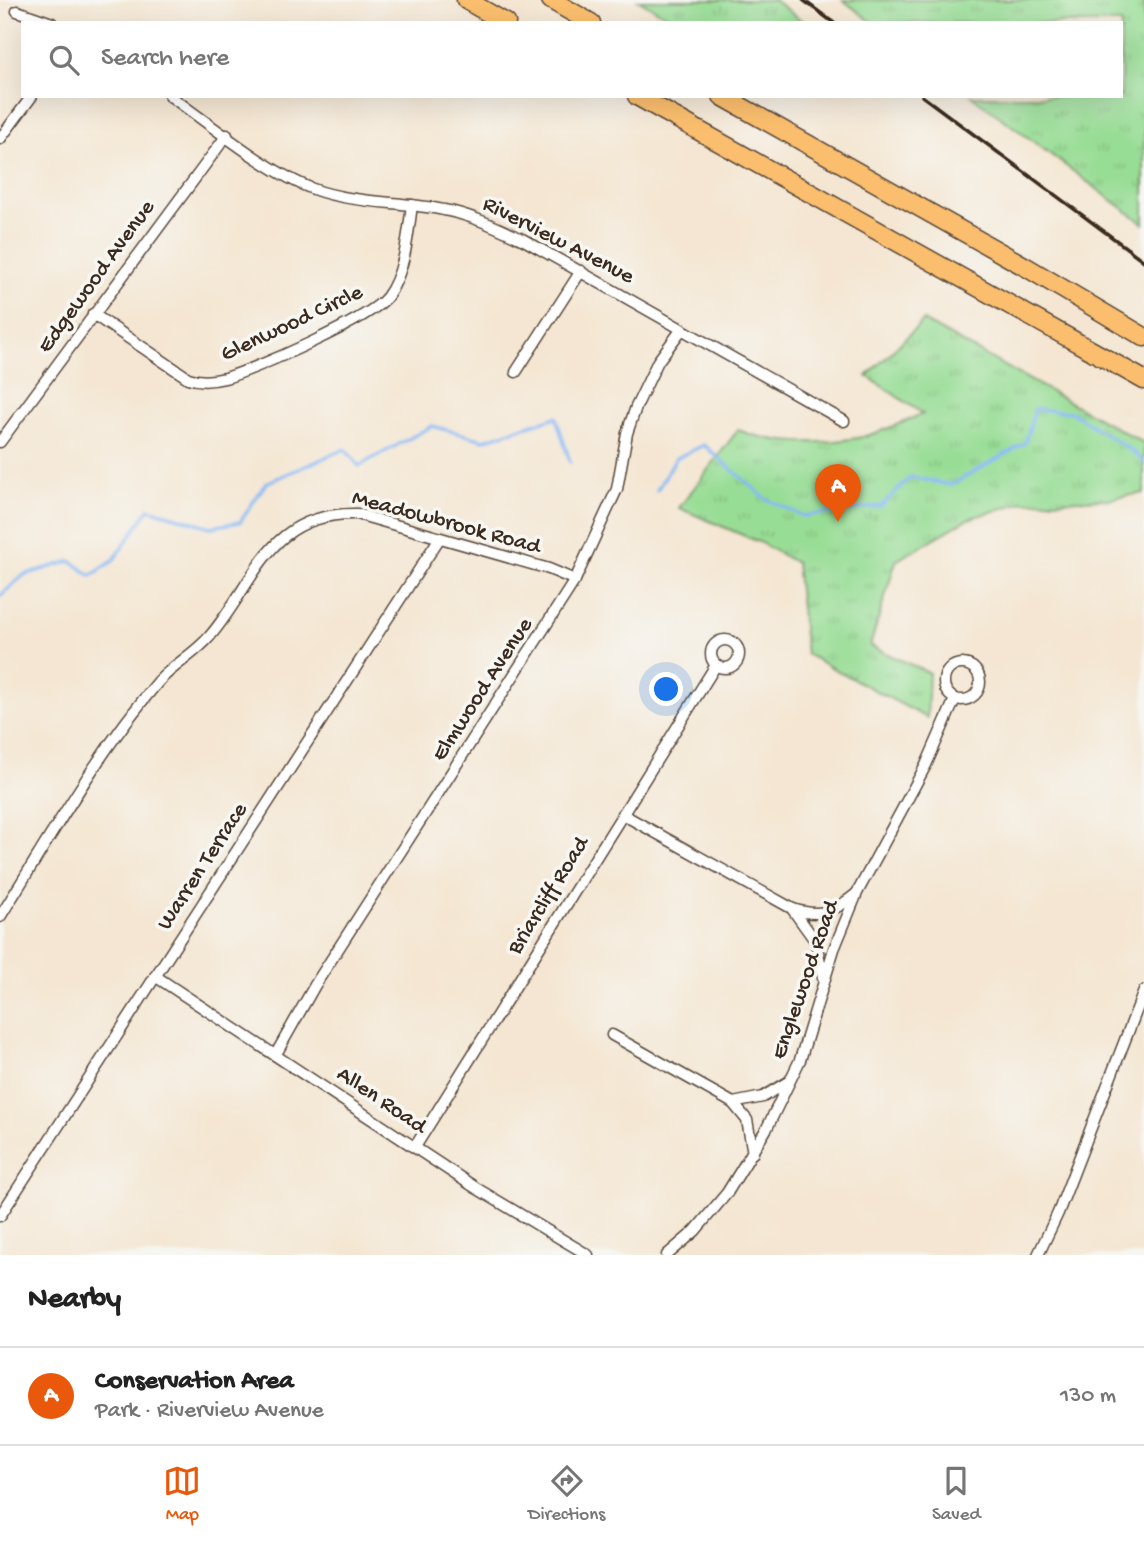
<!DOCTYPE html>
<html lang="en">
<head>
<meta charset="utf-8">
<style>
  :root { --surface:#fff; --page:#f2f2f2; --text:#222; --muted:#767676; --line:#e0e0e0; --accent:#ea580c }
  body { margin:0; font-family:"Gochi Hand",sans-serif; background:var(--page); color:var(--text) }
  .you { position:absolute; left:667px; top:690px; width:24px; height:24px; margin:-18px; border:5px solid #fff; border-radius:50%; background:#1a73e8; box-shadow:0 0 0 10px #1a73e833 }
  .badge { display:grid; place-items:center; width:46px; height:46px; border-radius:50%; background:var(--accent); color:#fff; font-size:23px; font-weight:700 }
  .pin { position:absolute; translate:-50% -58px; filter:drop-shadow(0 2px 4px #0008) }
  .pin::after { content:''; position:absolute; top:37px; width:24px; height:21px; background:inherit; clip-path:polygon(0 0,100% 0,50% 100%) }
  .list { margin:0; padding:0; list-style:none }
  h2 { display:flex; justify-content:space-between; align-items:center; height:91px; margin:0; padding:0 28px; font-size:30px }
  h2 small { font-size:23px; font-weight:400; color:var(--muted) }
  .list li { display:grid; grid-template-columns:46px 1fr auto; gap:21px; align-items:center; box-sizing:border-box; height:98px; padding:0 28px; border-top:2px solid var(--line) }
  .list b { display:block; font-size:26px; white-space:nowrap }
  .list p { margin:0; font-size:23px; white-space:nowrap; color:var(--muted) }
  .list em { font-size:23px; font-style:normal; color:var(--muted) }
  .icon { flex:none; width:38px; height:38px; fill:none; stroke:currentColor; stroke-width:2; stroke-linecap:round; stroke-linejoin:round }
  .map { position:relative; flex:none; width:1144px; height:1255px; overflow:hidden }
  .search { position:absolute; background:var(--surface); box-shadow:0 7px 28px #0002; left:21px; right:21px; top:21px; height:77px; display:flex; align-items:center; gap:18px; box-sizing:border-box; padding:0 24px; border-radius:0px; color:var(--muted); font-size:26px }
  .sheet { height:189px; background:var(--surface) }
  nav { display:flex; justify-content:space-around; align-items:center; box-sizing:border-box; height:98px; border-top:2px solid var(--line); background:var(--surface); font-size:19px; color:var(--muted) }
  nav a { display:grid; justify-items:center; gap:4px }
  nav .on { color:var(--accent) }
  .map>svg:first-child { display:block }
  .park { fill:url(#park-tufts); stroke:#6a845a; stroke-width:2 }
  .lines { fill:none; stroke-linecap:round; stroke-linejoin:round }
  .stream { stroke:#87b9f4; stroke-width:3.5 }
  .minor-casing { stroke:#574639; stroke-width:13 }
  .motorway-casing { stroke:#574639; stroke-width:21 }
  .minor { stroke:#fff; stroke-width:10 }
  .motorway { stroke:#fabe6e; stroke-width:18 }
  .rail { stroke:#3b2a1e; stroke-width:3.5 }
  .labels { text-anchor:middle; dominant-baseline:central; stroke-width:7; stroke-linejoin:round; paint-order:stroke }
  .street-label { font-size:23px; fill:#3b2a1e; stroke:#f6f6f2 }
</style>
</head>
<body>
<div class="map">
<svg width="1144" height="1255" viewBox="0 0 1144 1255">
  <defs>
    <pattern id="park-tufts" width="24" height="20" patternUnits="userSpaceOnUse" patternTransform="scale(1.75)"><rect width="24" height="20" fill="#98dd95"/><path d="M3 7l-1-3M5 7V3M7 7l1-3M15 17l-1-3M17 17v-4M19 17l1-3" fill="none" stroke="#84be80"/></pattern>
  </defs>
  <rect width="100%" height="100%" fill="#f6f6f2"/>
  <filter id="ink" filterUnits="userSpaceOnUse"><feTurbulence type="fractalNoise" baseFrequency=".0143" numOctaves="2"/><feDisplacementMap in="SourceGraphic" scale="14" xChannelSelector="R" yChannelSelector="G"/><feConvolveMatrix kernelMatrix="1 2 1 2 8 2 1 2 1" color-interpolation-filters="sRGB"/></filter>
  <filter id="wash" filterUnits="userSpaceOnUse"><feTurbulence type="fractalNoise" baseFrequency=".00686" numOctaves="4" result="noise"/><feDisplacementMap in="SourceGraphic" scale="28" xChannelSelector="R" yChannelSelector="G"/><feGaussianBlur stdDeviation="1.57" result="paint"/><feColorMatrix in="noise" values="0 0 0 0 0 0 0 0 0 0 0 0 0 0 0 0 0 1.4 0 .05"/><feComposite in="paint" operator="in"/></filter>
  <g filter="url(#wash)">
    <rect width="100%" height="100%" fill="#f4e6d2"/>
    <g class="park">
      <polygon points="639,0 774,0 805,23 679,23"/>
      <polygon points="843,0 1144,0 1144,224 972,96 1121,96 1121,23 873,23"/>
      <path d="M923,321L1144,443V493L1109,499L1023,502L968,519L896,561L870,646L929,673L927,718L806,654L796,563L759,542L679,508L738,430C774,444 818,445 857,438C879,434 902,422 923,414L867,376Z"/>
    </g>
    <g class="lines">
      <g class="stream">
        <polyline points="657,490 676,458 704,445 766,499 803,516 881,506 911,477 951,485 1025,443 1035,409 1071,412 1132,451 1144,462"/>
        <polyline points="0,596 24,575 71,561 91,576 113,561 149,509 211,527 240,522 266,483 345,449 359,466 432,426 484,440 556,417 570,462"/>
      </g>
    </g>
  </g>
  <g filter="url(#ink)">
    <g class="lines">
      <g class="minor-casing">
        <g id="minor">
          <polyline points="17,11 52,23"/>
          <path d="M170,96C210,124 269,173 313,189C354,204 401,201 444,210C472,215 498,228 524,240L844,421"/>
          <polyline points="0,139 32,96"/>
          <path d="M93,314L188,378C200,382 213,381 225,378C254,370 370,319 387,297C405,273 408,234 412,205"/>
          <polyline points="516,372 581,271"/>
          <polyline points="0,442 227,135"/>
          <circle cx="725" cy="654" r="14"/>
          <circle cx="962" cy="682" r="18"/>
          <path d="M622,814L793,909C820,918 834,912 856,894"/>
          <polyline points="793,910 816,942 823,978"/>
          <path d="M0,917C50,838 97,753 158,682C173,665 195,654 210,636C257,581 267,512 357,514L549,569L575,580"/>
          <polyline points="155,976 476,1188 588,1255"/>
          <polyline points="612,1035 733,1103 763,1097 788,1082"/>
          <polyline points="276,1054 315,985 575,580 617,489 627,433 636,407 658,361 682,329"/>
          <polyline points="733,1103 747,1120 753,1153"/>
          <polyline points="415,1147 716,665"/>
          <polyline points="0,1216 439,539"/>
          <polyline points="667,1255 695,1231 727,1193 767,1128 800,1060 834,949 857,893 926,765 955,699"/>
          <polyline points="1038,1255 1058,1213 1144,991"/>
        </g>
      </g>
      <g class="motorway-casing">
        <g id="motorway">
          <polyline points="466,0 506,23"/>
          <polyline points="551,0 591,23"/>
          <polyline points="637,96 1144,380"/>
          <polyline points="722,96 1026,267 1144,337"/>
        </g>
      </g>
      <use href="#minor" class="minor"/>
      <use href="#motorway" class="motorway"/>
      <g class="rail">
        <polyline points="803,0 834,23"/>
        <polyline points="922,96 1144,261"/>
      </g>
    </g>
  </g>
  <g class="labels">
    <g class="street-label">
      <text transform="translate(558 241) rotate(27)">Riverview Avenue</text>
      <text transform="translate(97 277) rotate(-54)">Edgewood Avenue</text>
      <text transform="translate(292 324) rotate(-25)">Glenwood Circle</text>
      <text transform="translate(446 523) rotate(15)">Meadowbrook Road</text>
      <text transform="translate(483 690) rotate(-57)">Elmwood Avenue</text>
      <text transform="translate(203 867) rotate(-57)">Warren Terrace</text>
      <text transform="translate(549 896) rotate(-58)">Briarcliff Road</text>
      <text transform="translate(806 980) rotate(-71)">Englewood Road</text>
      <text transform="translate(381 1101) rotate(34)">Allen Road</text>
    </g>
  </g>
</svg>
<div class="you"></div>
<div class="pin badge" style="left:838px;top:522px">A</div>
<div class="search"><svg class="icon" aria-label="search" viewBox="0 0 24 24"><circle cx="10" cy="10" r="6"/><path d="M15 15l6 6"/></svg>Search here</div>
</div>
<section class="sheet">
<h2>Nearby<small></small></h2>
<ul class="list">
<li><span class="badge">A</span><div><b>Conservation Area</b><p>Park · Riverview Avenue</p></div><em>130 m</em></li>
</ul>
</section>
<nav>
<a class="on"><svg class="icon" aria-label="map" viewBox="0 0 24 24"><path d="M3 6l6-2 6 2 6-2v14l-6 2-6-2-6 2zM9 4v14M15 6v14"/></svg>Map</a>
<a><svg class="icon" aria-label="directions" viewBox="0 0 24 24"><path d="M12 3l9 9-9 9-9-9zM9 14v-3h6M13 9l2 2-2 2"/></svg>Directions</a>
<a><svg class="icon" aria-label="saved" viewBox="0 0 24 24"><path d="M7 4h10v16l-5-4-5 4z"/></svg>Saved</a>
</nav>
</body>
</html>
